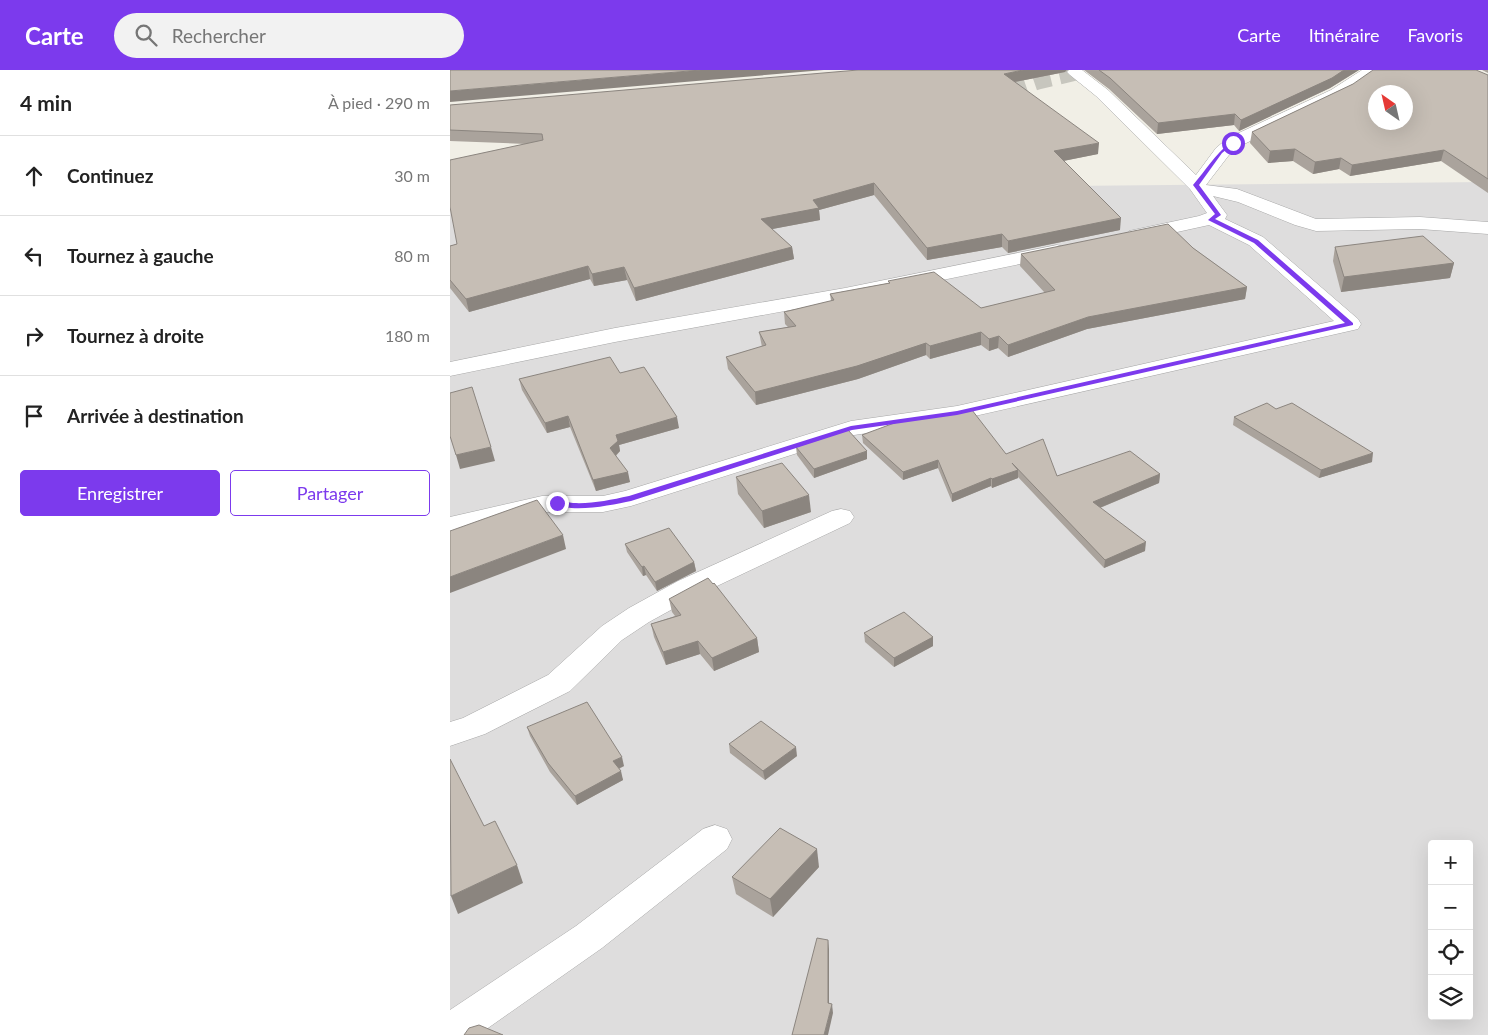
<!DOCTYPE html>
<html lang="fr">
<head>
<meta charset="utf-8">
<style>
  :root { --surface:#fff; --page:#f2f2f2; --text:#222; --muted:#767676; --line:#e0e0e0; --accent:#7c3aed }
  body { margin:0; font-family:Lato,sans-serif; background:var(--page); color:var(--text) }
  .controls { position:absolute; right:15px; bottom:15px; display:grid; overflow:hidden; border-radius:5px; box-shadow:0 5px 20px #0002 }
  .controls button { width:45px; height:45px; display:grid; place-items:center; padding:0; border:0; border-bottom:1px solid var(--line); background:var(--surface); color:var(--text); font:25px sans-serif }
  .compass { position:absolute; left:918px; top:15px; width:45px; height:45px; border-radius:50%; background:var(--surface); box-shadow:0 5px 20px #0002; rotate:326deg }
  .stop { position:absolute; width:15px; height:15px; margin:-11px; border:4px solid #7c3aed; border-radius:50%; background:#fff }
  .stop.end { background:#7c3aed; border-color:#fff; box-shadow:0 1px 5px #0008 }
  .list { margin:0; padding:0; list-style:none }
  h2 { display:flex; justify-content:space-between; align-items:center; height:65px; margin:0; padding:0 20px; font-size:21px }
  h2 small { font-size:16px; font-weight:400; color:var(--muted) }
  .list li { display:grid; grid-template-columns:32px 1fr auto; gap:15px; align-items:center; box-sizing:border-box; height:80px; padding:0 20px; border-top:1px solid var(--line) }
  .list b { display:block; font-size:19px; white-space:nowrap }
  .list em { font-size:16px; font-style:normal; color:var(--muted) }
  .actions { display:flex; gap:10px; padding:15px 20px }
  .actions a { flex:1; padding:11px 0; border:1px solid var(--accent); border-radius:5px; text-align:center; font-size:18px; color:var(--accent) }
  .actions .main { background:var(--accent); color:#fff }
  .icon { flex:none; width:28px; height:28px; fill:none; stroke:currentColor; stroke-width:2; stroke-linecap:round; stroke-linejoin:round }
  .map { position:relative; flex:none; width:1038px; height:965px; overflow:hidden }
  header { display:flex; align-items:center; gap:30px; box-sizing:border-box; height:70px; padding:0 25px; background:var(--accent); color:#fff }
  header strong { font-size:24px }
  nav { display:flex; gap:28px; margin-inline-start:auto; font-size:18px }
  .search { width:350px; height:45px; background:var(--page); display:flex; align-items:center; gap:12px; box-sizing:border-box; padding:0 18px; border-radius:28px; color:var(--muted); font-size:19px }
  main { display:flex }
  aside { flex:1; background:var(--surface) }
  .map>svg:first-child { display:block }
  .residential { fill:#dedddd; fill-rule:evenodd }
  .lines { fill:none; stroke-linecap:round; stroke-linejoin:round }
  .street-tunnel { stroke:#c7c6be; stroke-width:17; stroke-dasharray:17 9; stroke-linecap:butt }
  .street-casing { stroke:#a7a7a7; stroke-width:1 }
  .street { fill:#fff; fill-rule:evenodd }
  .wall { fill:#aaa39c }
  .shaded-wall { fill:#8b857f }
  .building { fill:#c6beb5; stroke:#8b857f; fill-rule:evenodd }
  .route { fill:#7c3aed }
</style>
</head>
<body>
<header>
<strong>Carte</strong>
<div class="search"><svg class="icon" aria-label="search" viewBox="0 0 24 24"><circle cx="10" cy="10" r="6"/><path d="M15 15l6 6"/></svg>Rechercher</div>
<nav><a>Carte</a><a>Itinéraire</a><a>Favoris</a></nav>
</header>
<main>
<aside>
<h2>4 min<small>À pied · 290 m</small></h2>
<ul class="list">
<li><svg class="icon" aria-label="ahead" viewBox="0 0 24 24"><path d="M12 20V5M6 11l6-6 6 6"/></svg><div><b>Continuez</b></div><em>30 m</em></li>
<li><svg class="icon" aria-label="left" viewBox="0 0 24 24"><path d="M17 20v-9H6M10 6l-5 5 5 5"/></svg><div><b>Tournez à gauche</b></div><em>80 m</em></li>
<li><svg class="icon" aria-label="right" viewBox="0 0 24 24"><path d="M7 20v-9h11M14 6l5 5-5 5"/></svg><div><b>Tournez à droite</b></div><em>180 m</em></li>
<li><svg class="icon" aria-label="arrive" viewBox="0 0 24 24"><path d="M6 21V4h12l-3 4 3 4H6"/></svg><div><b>Arrivée à destination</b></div></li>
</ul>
<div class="actions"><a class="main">Enregistrer</a><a>Partager</a></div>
</aside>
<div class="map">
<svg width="1038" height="965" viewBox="0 0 1038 965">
  <rect width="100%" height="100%" fill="#f1efe6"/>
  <path class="residential" d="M1038,112V965H0V122ZM982,774H1019V946H982Z"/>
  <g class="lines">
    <polyline class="street-tunnel" points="535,29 588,11 634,0"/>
    <g class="street-casing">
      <g id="street">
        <polygon points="619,0 632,0 658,20 746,105 766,78 778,68 881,20 912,0 929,0 920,9 900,23 790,76 779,85 756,115 787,119 866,149 970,147 1038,152 1038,164 970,159 866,161 845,155 788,132 763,126 777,145 775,149 813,167 908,249 911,254 908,259 507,350 404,365 181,436 153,442 92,442 0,463 0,447 92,426 153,426 175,421 401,351 507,336 884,251 799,175 759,155 686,171 679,169 676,165 679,161 749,146 757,143 740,119 646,26 620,5 617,2"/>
        <polygon points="607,175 614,177 617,181 614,185 395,230 165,272 0,306 0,292 165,258 395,218"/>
        <polygon points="391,439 400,441 404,447 400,453 248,525 199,552 172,570 120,621 35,664 0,676 0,652 13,648 98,605 152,556 179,538 228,511 382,441"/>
        <polygon points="265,755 277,759 282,769 277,779 152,878 28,965 0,965 0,940 126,856 253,759"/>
      </g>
    </g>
    <use href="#street" class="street"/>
  </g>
  <g class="wall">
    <polygon points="634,0 909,0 880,18 789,61 784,55 707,64 659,19"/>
    <polygon points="1032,0 1038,0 1038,3"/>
    <polygon points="615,2 565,12 648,84 613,91 670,160 558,183 552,177 477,190 424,125 369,140 370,150 322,159 342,177 344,189 186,231 177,210 144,216 140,209 19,242 0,218 0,176 7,174 76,74 0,71 0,35"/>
    <polygon points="1038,5 1038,123 991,91 900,106 889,99 863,104 843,91 818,93 800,73 802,62 903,14"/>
    <polygon points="885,177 1004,193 1000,208 891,222 883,191"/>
    <polygon points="743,178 797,217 795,229 637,259 558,287 548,278 539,281 531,275 480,289 476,285 408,309 306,335 278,299 276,287 312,277 309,262 338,257 335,254 334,242 381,231 380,224 439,213 438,211 531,238 595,223 570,196 571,184"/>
    <polygon points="170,303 229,358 169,375 170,381 166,386 180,412 146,421 120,357 97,363 72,320 69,309"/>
    <polygon points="826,339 922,392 869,408 783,355 784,347"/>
    <polygon points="412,365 556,384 607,406 710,404 709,413 650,438 695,481 654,498 568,407 568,408 542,418 541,416 502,432 488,398 453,410 413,373"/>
    <polygon points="346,377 417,381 417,389 364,408 347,385"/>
    <polygon points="286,407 361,442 314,458 288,424"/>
    <polygon points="175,474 244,492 246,501 207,521 196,505 193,506 177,482"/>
    <polygon points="219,529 307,568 309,582 264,601 250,584 216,595 204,567 201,554 225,546 222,542"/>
    <polygon points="414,563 483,567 483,576 444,597 415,572"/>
    <polygon points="77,657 174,696 169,699 173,710 127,735 100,702 80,666"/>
    <polygon points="279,674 347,686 315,710 280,683"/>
    <polygon points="369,797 323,847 286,824 282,807"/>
  </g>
  <g class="shaded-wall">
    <polygon points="251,0 374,0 0,32 0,21"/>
    <polygon points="573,0 617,0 615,2 554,14 554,4"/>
    <polygon points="894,0 909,0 880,18 789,61 791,50"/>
    <polygon points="785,44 784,55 707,64 708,53"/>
    <polygon points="649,73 648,84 603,93 604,81"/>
    <polygon points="845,79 843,91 818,93 820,81"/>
    <polygon points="994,80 991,91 900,106 902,95"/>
    <polygon points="891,88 889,99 863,104 865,92"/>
    <polygon points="424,113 424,125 369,140 370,150 312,161 311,149 363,130"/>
    <polygon points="671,148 670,160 558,183 558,171"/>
    <polygon points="552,164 552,177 477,190 477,178"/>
    <polygon points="342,177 344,189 186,231 184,218"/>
    <polygon points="1004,193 1000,208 891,222 894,207"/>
    <polygon points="138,196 140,209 19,242 16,229"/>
    <polygon points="174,197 177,210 144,216 142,204"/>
    <polygon points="797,217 795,229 637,259 558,287 558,275 638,247"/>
    <polygon points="531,262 531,275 480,289 480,276"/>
    <polygon points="549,266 548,278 539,281 539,269"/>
    <polygon points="476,273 476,285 408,309 306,335 305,322"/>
    <polygon points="118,346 120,357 97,363 95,353"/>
    <polygon points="227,347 229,358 169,375 170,381 162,389 160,378 166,365"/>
    <polygon points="41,377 45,391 10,399 6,385"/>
    <polygon points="417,381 417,389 364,408 364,399"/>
    <polygon points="923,383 922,392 869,408 871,400"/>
    <polygon points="488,390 488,398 453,410 453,402"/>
    <polygon points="568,400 568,408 542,418 542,409"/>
    <polygon points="178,402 180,412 146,421 143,410"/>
    <polygon points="710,404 709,413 642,441 643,432"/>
    <polygon points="541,408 541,416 502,432 502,424"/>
    <polygon points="359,425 361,442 314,458 312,441"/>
    <polygon points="113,465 116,479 0,523 0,507"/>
    <polygon points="696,472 695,481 654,498 655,490"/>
    <polygon points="244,492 246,501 207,521 205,512"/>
    <polygon points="194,496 196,505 193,506 192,497"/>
    <polygon points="483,567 483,576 444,597 444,588"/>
    <polygon points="307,568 309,582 264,601 262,588"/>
    <polygon points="248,571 250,584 216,595 213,582"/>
    <polygon points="346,677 347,686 315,710 313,701"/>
    <polygon points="172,687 174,696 165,700 163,691"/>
    <polygon points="171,701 173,710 127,735 125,726"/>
    <polygon points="367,779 369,797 323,847 320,829"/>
    <polygon points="67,795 73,813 8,844 1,826"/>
    <polygon points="378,870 379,879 379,942 378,933"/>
    <polygon points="382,934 383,943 378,965 374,965"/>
  </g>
  <g class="building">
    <polygon points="0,0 251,0 0,21"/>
    <polygon points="408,0 573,0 554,4 649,73 604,81 671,148 558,171 552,164 477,178 424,113 363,130 369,138 311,149 342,177 184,218 174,197 142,204 138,196 16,229 0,210 0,176 7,174 0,137 0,90 93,70 92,64 0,60 0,35"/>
    <polygon points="649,0 894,0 882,8 791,50 785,44 708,53 660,8"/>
    <path d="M923,0H1026L1038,5V109L994,80L902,95L891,88L865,92L845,79L820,81L802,62L903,14ZM926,22H956V52H926Z"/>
    <polygon points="718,154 743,178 797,217 638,247 558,275 549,266 539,269 531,262 480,276 476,273 407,296 305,322 276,287 316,275 309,262 346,256 334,242 384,230 380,224 440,213 438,211 484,202 531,238 605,220 571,184"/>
    <polygon points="973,166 1004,193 894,207 885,177"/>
    <polygon points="160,287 170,303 194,297 227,347 166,365 168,371 160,378 178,402 143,410 118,346 95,353 69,309"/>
    <polygon points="22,317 41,377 6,385 0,366 0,323"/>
    <polygon points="817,333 826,339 842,333 923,383 871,400 784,347"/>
    <polygon points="522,340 556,384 593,369 607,406 680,381 710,404 643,432 696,472 655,490 562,393 568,400 542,409 541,408 502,424 488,390 453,402 412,365 447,352"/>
    <polygon points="398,360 417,381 364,399 346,377"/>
    <polygon points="332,393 359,425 312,441 286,407"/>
    <polygon points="87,430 113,465 0,507 0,461"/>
    <polygon points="219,458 244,492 205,512 194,496 192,497 175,474"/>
    <polygon points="258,508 263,514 264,513 307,568 262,588 248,571 213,582 201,554 231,545 219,529"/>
    <polygon points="454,542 483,567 444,588 414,563"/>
    <polygon points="137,632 172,687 163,691 171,701 125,726 98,693 77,657"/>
    <polygon points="311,651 346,677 313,701 279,674"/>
    <polygon points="0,689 34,756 45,751 67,795 1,826"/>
    <polygon points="330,758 367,779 320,829 282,807"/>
    <polygon points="367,868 378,870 378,933 382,934 374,965 342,965"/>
    <polygon points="29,955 53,965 14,965 19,958"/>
  </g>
  <path class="route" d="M781,72L785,73L772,83L749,115L771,145L765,149L808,170L903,253V255L507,345L402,360L181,431C162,435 120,444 104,433C109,429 116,432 123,433C142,434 160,430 179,426L401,356L507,341L895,253L804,173L758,150L765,144L743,115C756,100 765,84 781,72Z"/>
</svg>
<div class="controls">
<button>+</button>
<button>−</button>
<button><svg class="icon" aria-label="locate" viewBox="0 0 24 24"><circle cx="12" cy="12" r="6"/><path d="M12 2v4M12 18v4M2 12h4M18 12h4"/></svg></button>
<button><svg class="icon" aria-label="layers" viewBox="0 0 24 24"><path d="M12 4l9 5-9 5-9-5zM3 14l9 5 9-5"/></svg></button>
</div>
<svg class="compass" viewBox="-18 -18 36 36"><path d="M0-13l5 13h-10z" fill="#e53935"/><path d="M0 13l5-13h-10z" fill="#767676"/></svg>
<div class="stop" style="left:783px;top:73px"></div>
<div class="stop end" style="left:107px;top:433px"></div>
</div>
</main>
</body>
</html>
